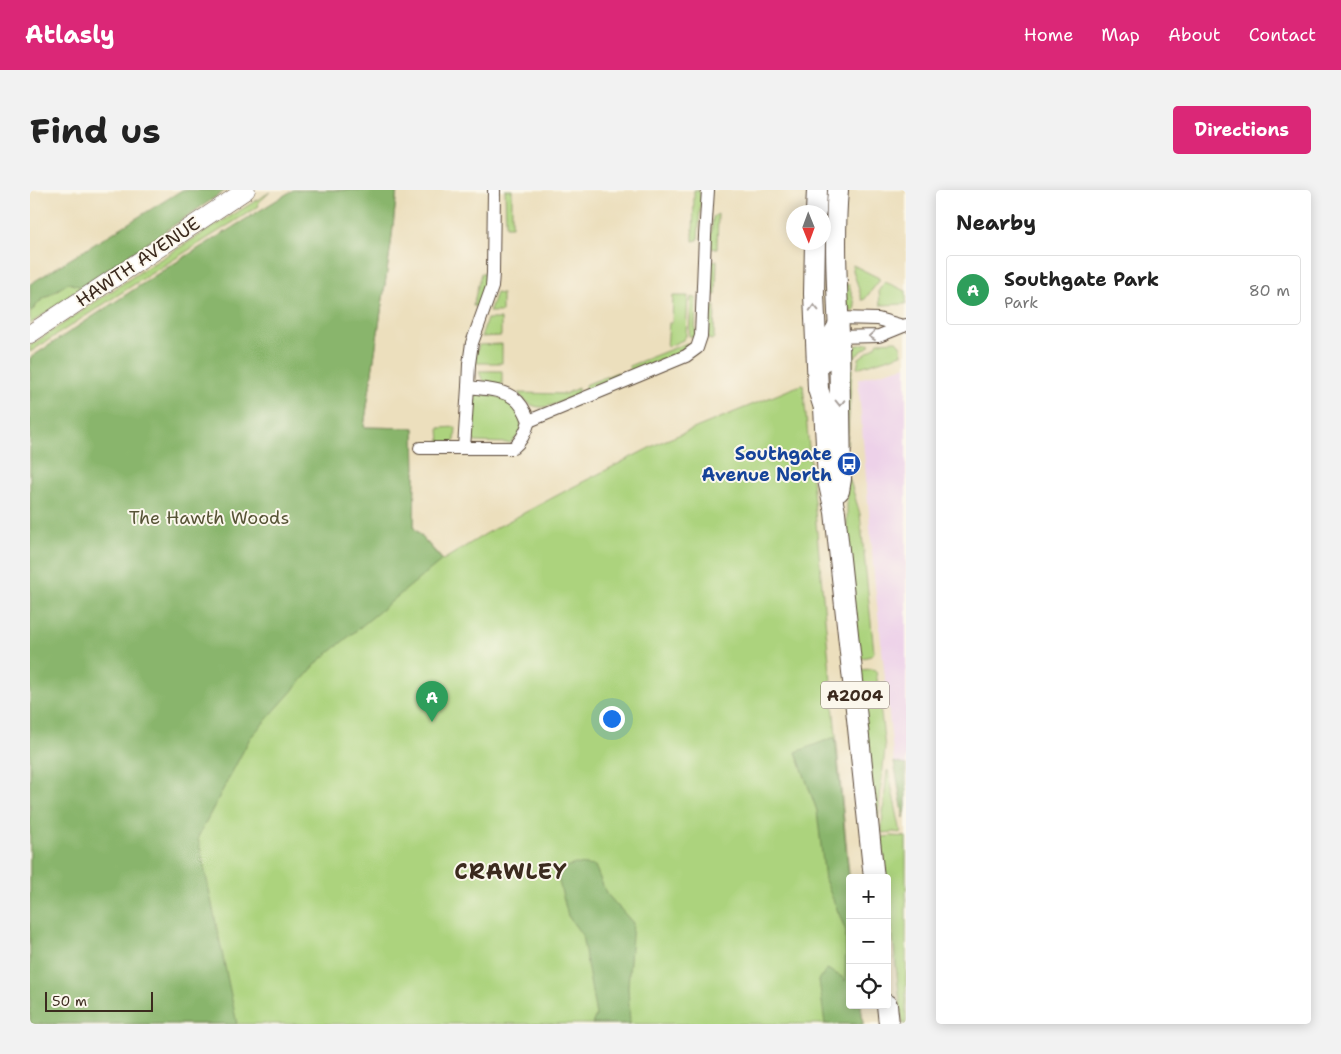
<!DOCTYPE html>
<html lang="en">
<head>
<meta charset="utf-8">
<style>
  :root { --surface:#fff; --page:#f2f2f2; --text:#222; --muted:#767676; --line:#e0e0e0; --accent:#db2777 }
  body { margin:0; font-family:"Shantell Sans",sans-serif; background:var(--page); color:var(--text) }
  .controls { position:absolute; right:15px; bottom:15px; display:grid; overflow:hidden; border-radius:5px; box-shadow:0 2px 12px #0003 }
  .controls button { width:45px; height:45px; display:grid; place-items:center; padding:0; border:0; border-bottom:1px solid var(--line); background:var(--surface); color:var(--text); font:25px sans-serif }
  .compass { position:absolute; left:756px; top:15px; width:45px; height:45px; border-radius:50%; background:var(--surface); box-shadow:0 2px 12px #0003; rotate:179deg }
  .scale { position:absolute; left:15px; bottom:12px; width:108px; box-sizing:border-box; padding-left:5px; border:2px solid #3b2a1e; border-top:0; font-size:14px; line-height:18px; white-space:nowrap; color:#3b2a1e; -webkit-text-stroke:4px #fbf7ec; paint-order:stroke }
  .you { position:absolute; left:581px; top:528px; width:18px; height:18px; margin:-12px; border:4px solid #fff; border-radius:50%; background:#1a73e8; box-shadow:0 0 0 8px #1a73e833 }
  .badge { display:grid; place-items:center; width:32px; height:32px; border-radius:50%; background:var(--accent); color:#fff; font-size:16px; font-weight:700 }
  .pin { position:absolute; translate:-50% -41px; filter:drop-shadow(0 1px 2px #0008) }
  .pin::after { content:''; position:absolute; top:26px; width:18px; height:15px; background:inherit; clip-path:polygon(0 0,100% 0,50% 100%) }
  .list { margin:0; padding:0; list-style:none }
  h2 { display:flex; justify-content:space-between; align-items:center; height:65px; margin:0; padding:0 20px; font-size:21px }
  h2 small { font-size:16px; font-weight:400; color:var(--muted) }
  .list li { display:grid; grid-template-columns:32px 1fr auto; gap:15px; align-items:center; box-sizing:border-box; height:70px; margin:0 10px 10px; padding:0 10px; border:1px solid var(--line); border-radius:5px }
  .list b { display:block; font-size:19px; white-space:nowrap }
  .list p { margin:0; font-size:16px; white-space:nowrap; color:var(--muted) }
  .list em { font-size:16px; font-style:normal; color:var(--muted) }
  .icon { flex:none; width:28px; height:28px; fill:none; stroke:currentColor; stroke-width:2; stroke-linecap:round; stroke-linejoin:round }
  .map { position:relative; flex:none; width:876px; height:834px; overflow:hidden; border-radius:5px }
  header { display:flex; align-items:center; gap:30px; box-sizing:border-box; height:70px; padding:0 25px; background:var(--accent); color:#fff }
  header strong { font-size:24px }
  nav { display:flex; gap:28px; margin-inline-start:auto; font-size:18px }
  .intro { display:flex; align-items:center; justify-content:space-between; box-sizing:border-box; height:120px; padding:0 30px }
  h1 { margin:0; font-size:35px }
  .button { padding:12px 22px; border-radius:5px; background:var(--accent); color:#fff; font-size:18px; font-weight:700 }
  main { display:flex; gap:30px; padding:0 30px }
  aside { flex:1; background:var(--surface); border-radius:5px; box-shadow:0 2px 12px #0003 }
  .map>svg:first-child { display:block }
  .built { fill:#edd1e9 }
  .green { fill:#acd37d; stroke:#747e4e }
  .forest { fill:#89b56c; stroke:#627045 }
  .lines { fill:none; stroke-linecap:round; stroke-linejoin:round }
  .street-casing { stroke:#564536; stroke-width:14 }
  .secondary-casing { stroke:#564536; stroke-width:19 }
  .primary-casing { stroke:#564536; stroke-width:22 }
  .street { stroke:#fff; stroke-width:12 }
  .secondary { stroke:#fff; stroke-width:18 }
  .primary { stroke:#fff; stroke-width:20 }
  .oneway { stroke:#a79f9a }
  .labels { text-anchor:middle; dominant-baseline:central; stroke-width:4; stroke-linejoin:round; paint-order:stroke }
  .shield { fill:#fbf7ec; stroke:#75685c; stroke-width:1 }
  .shield-label { font-size:16px; font-weight:bold; fill:#3b2a1e }
  .street-label { font-size:18px; fill:#3b2a1e; stroke:#fbf7ec }
  .transit-label { font-size:18px; font-weight:bold; fill:#164399; stroke:#fbf7ec; text-anchor:end }
  .park-label { font-size:18px; fill:#575436; stroke:#fbf7ec }
  .district-label { font-size:22px; font-weight:bold; letter-spacing:1px; fill:#3b2a1e; stroke:#fbf7ec }
</style>
</head>
<body>
<header>
<strong>Atlasly</strong>
<nav><a>Home</a><a>Map</a><a>About</a><a>Contact</a></nav>
</header>
<div class="intro"><h1>Find us</h1><a class="button">Directions</a></div>
<main>
<div class="map">
<svg width="876" height="834" viewBox="0 0 876 834">
  <rect width="100%" height="100%" fill="#fbf7ec"/>
  <filter id="ink" filterUnits="userSpaceOnUse"><feTurbulence type="fractalNoise" baseFrequency=".02" numOctaves="2"/><feDisplacementMap in="SourceGraphic" scale="10" xChannelSelector="R" yChannelSelector="G"/><feConvolveMatrix kernelMatrix="1 2 1 2 8 2 1 2 1" color-interpolation-filters="sRGB"/></filter>
  <filter id="wash" filterUnits="userSpaceOnUse"><feTurbulence type="fractalNoise" baseFrequency=".0096" numOctaves="4" result="noise"/><feDisplacementMap in="SourceGraphic" scale="20" xChannelSelector="R" yChannelSelector="G"/><feGaussianBlur stdDeviation="1.12" result="paint"/><feColorMatrix in="noise" values="0 0 0 0 0 0 0 0 0 0 0 0 0 0 0 0 0 1.4 0 .05"/><feComposite in="paint" operator="in"/></filter>
  <g filter="url(#wash)">
    <rect width="100%" height="100%" fill="#ecdfbd"/>
    <polygon class="built" points="876,176 876,575 864,572 844,386 828,189"/>
    <g class="green">
      <polygon points="263,0 367,0 361,54 334,237 384,238 385,285 384,338 413,370 462,340 541,298 629,253 773,194 820,694 820,815 831,815 833,834 0,834 0,168 129,83"/>
      <polygon points="475,0 482,0 482,36 476,36"/>
      <polygon points="664,0 669,0 671,8 668,50 663,51"/>
      <polygon points="240,2 228,13 229,16 114,88 0,162 0,156 113,80"/>
      <polygon points="688,24 687,59 681,58 680,56 683,27"/>
      <polygon points="687,70 686,105 680,104 679,101 680,75 681,72"/>
      <polygon points="823,75 849,88 849,91 834,110 832,110 822,77"/>
      <polygon points="451,83 456,85 455,97 448,117 443,116"/>
      <polygon points="855,92 876,101 876,114 850,115 849,100"/>
      <polygon points="38,93 52,97 0,134 0,123 10,111"/>
      <path d="M813,94L819,95L825,114L824,122C813,117 814,105 813,94Z"/>
      <polygon points="466,103 472,104 472,122 459,122"/>
      <polygon points="643,106 658,106 656,146 653,150 637,157 639,133 642,133"/>
      <polygon points="661,107 666,108 665,147 659,146"/>
      <polygon points="685,116 684,148 682,150 678,149 679,121 680,118"/>
      <polygon points="457,129 471,129 471,146 451,147"/>
      <polygon points="866,151 870,154 872,164 827,178 829,168 846,156 848,152"/>
      <polygon points="657,153 658,154 650,162 600,183 599,176"/>
      <path d="M839,153V156L824,167L822,181L817,255V165C822,155 829,155 839,153Z"/>
      <polygon points="472,154 472,173 447,173 445,166 449,155"/>
      <path d="M449,181H472V197C461,195 452,194 449,181Z"/>
      <polygon points="588,182 587,188 556,201 555,195"/>
      <path d="M548,198V205C522,214 508,228 488,203L535,204Z"/>
      <path d="M453,204C459,205 467,206 472,208C485,214 496,230 489,244C487,248 483,250 480,253L446,252L442,250L440,246L443,209L447,205Z"/>
      <polygon points="426,237 425,250 422,254 410,254 409,238"/>
      <polygon points="817,287 819,287 830,324 844,462 841,466 828,469 817,344"/>
      <polygon points="842,479 846,480 855,558 847,638 829,480"/>
      <polygon points="858,580 871,643 864,642 852,643 852,634 857,581"/>
      <polygon points="862,646 876,647 876,834 873,834 871,822 852,649 853,647"/>
    </g>
    <g class="forest">
      <polygon points="152,0 196,0 52,97 38,93 10,111 0,123 0,94"/>
      <polygon points="263,0 367,0 361,54 334,237 384,238 385,285 384,338 412,370 289,471 220,548 168,647 207,834 0,834 0,168 129,83"/>
      <polygon points="805,547 820,699 820,815 831,815 833,834 795,834 789,790 797,779 812,787 815,791 816,741 795,690 787,621 766,562"/>
      <polygon points="864,572 876,575 876,616 874,628"/>
      <polygon points="546,674 565,676 576,703 603,733 598,796 600,834 562,834 566,825 552,745 538,726 526,680"/>
    </g>
  </g>
  <g filter="url(#ink)">
    <g class="lines">
      <g class="street-casing">
        <g id="street">
          <polyline points="803,147 849,146 876,135"/>
          <polyline points="796,174 797,147 808,128 848,129 873,136"/>
          <polyline points="499,231 656,166 667,158 671,146 675,46 678,0"/>
          <polyline points="390,258 434,258 438,197"/>
          <path d="M434,258H483C492,251 496,242 499,231C496,223 491,213 484,208C471,199 453,199 438,197L439,174L442,153L462,97L463,83L464,0"/>
        </g>
      </g>
      <g class="secondary-casing">
        <polyline id="secondary" points="0,144 216,0"/>
      </g>
      <g class="primary-casing">
        <g id="primary">
          <path d="M808,0C804,48 807,96 809,144C810,192 810,241 811,289L809,301"/>
          <polyline points="786,22 787,0"/>
          <polyline points="785,52 784,104 788,199 794,218 798,290 805,322 844,688"/>
          <polyline points="857,815 859,834"/>
        </g>
      </g>
      <use href="#street" class="street"/>
      <use href="#secondary" class="secondary"/>
      <use href="#primary" class="primary"/>
    </g>
    <defs><path id="oneway-chevron" d="M-2-3.5L2.5 0L-2 3.5" fill="none" stroke-width="1.6" stroke-linecap="round" stroke-linejoin="round" transform="scale(1.25)"/></defs>
    <g class="oneway">
      <use href="#oneway-chevron" transform="translate(784 118) rotate(-92)"/>
      <use href="#oneway-chevron" transform="translate(842 146) rotate(175)"/>
      <use href="#oneway-chevron" transform="translate(810 213) rotate(89)"/>
    </g>
  </g>
  <defs>
    <g id="bus-disc" transform="scale(1.25)"><circle r="9.5" fill="#1a4fb4" stroke="#fbf7ec"/><path d="M-5-6H5V4H4V6H2V4H-2V6H-4V4H-5ZM-3.5-4V0h7V-4ZM-3.5 1.2v1.5H-2V1.2ZM2 1.2v1.5H3.5V1.2Z" fill="#fff"/></g>
  </defs>
  <g fill-rule="evenodd">
    <use href="#bus-disc" x="819" y="274"/>
  </g>
  <g class="labels">
    <rect class="shield" x="791" y="491.5" width="68" height="27" rx="4"/>
    <g class="shield-label">
      <text x="825" y="505">A2004</text>
    </g>
    <g class="street-label">
      <text transform="translate(108 72) rotate(-34)">HAWTH AVENUE</text>
    </g>
    <g class="transit-label">
      <text x="802" y="264">Southgate<tspan x="802" dy="21">Avenue North</tspan></text>
    </g>
    <g class="park-label">
      <text x="179" y="328">The Hawth Woods</text>
    </g>
    <g class="district-label">
      <text x="481" y="681">CRAWLEY</text>
    </g>
  </g>
</svg>
<div class="controls">
<button>+</button>
<button>−</button>
<button><svg class="icon" aria-label="locate" viewBox="0 0 24 24"><circle cx="12" cy="12" r="6"/><path d="M12 2v4M12 18v4M2 12h4M18 12h4"/></svg></button>
</div>
<svg class="compass" viewBox="-18 -18 36 36"><path d="M0-13l5 13h-10z" fill="#e53935"/><path d="M0 13l5-13h-10z" fill="#767676"/></svg>
<div class="scale">50 m</div>
<div class="you"></div>
<div class="pin badge" style="left:402px;top:532px;background:#2e9e5b">A</div>
</div>
<aside>
<h2>Nearby<small></small></h2>
<ul class="list">
<li><span class="badge" style="background:#2e9e5b">A</span><div><b>Southgate Park</b><p>Park</p></div><em>80 m</em></li>
</ul>
</aside>
</main>
</body>
</html>
